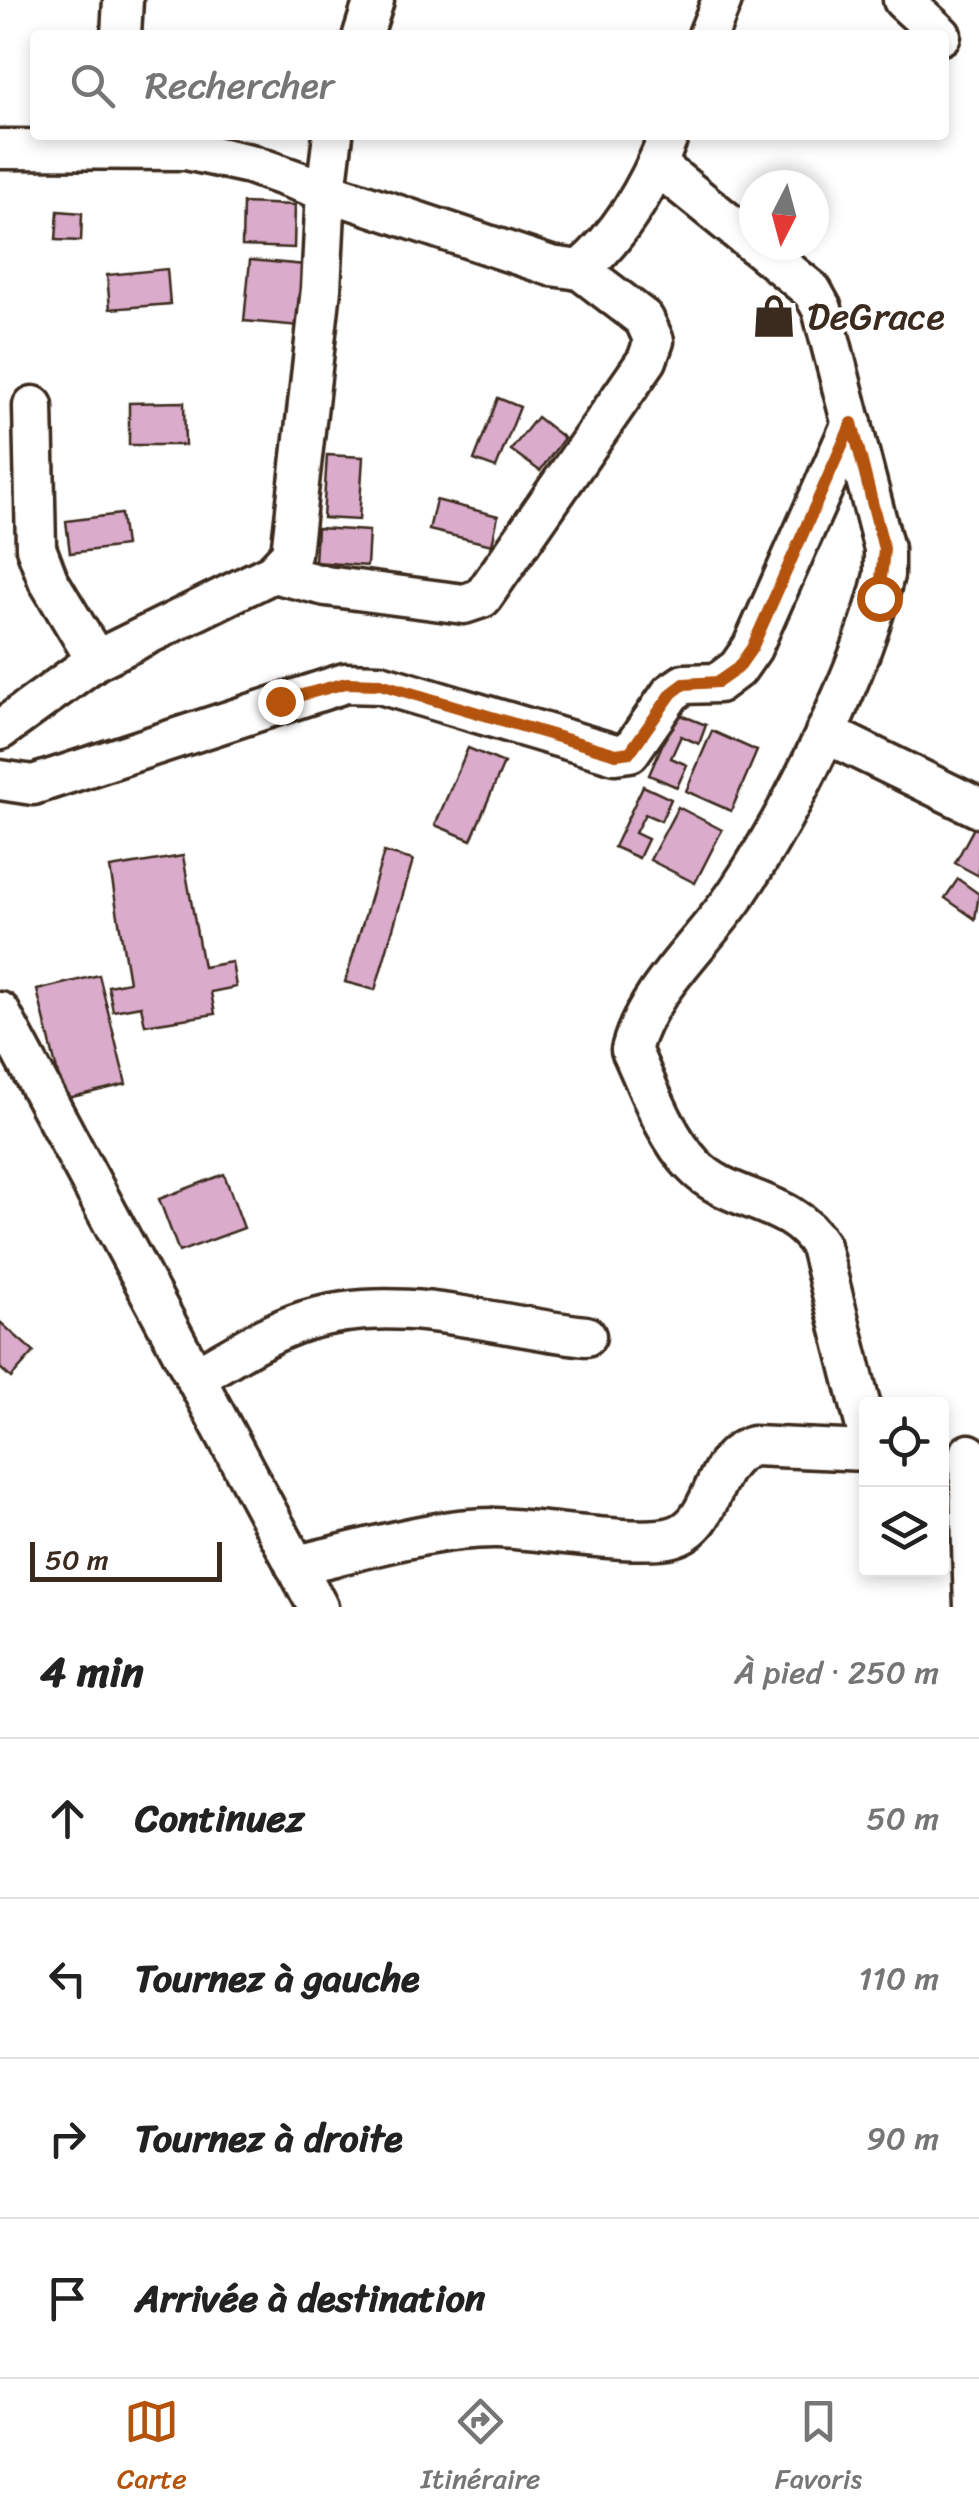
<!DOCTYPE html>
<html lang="fr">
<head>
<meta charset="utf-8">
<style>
  :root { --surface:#fff; --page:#f6f6f6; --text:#222; --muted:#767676; --line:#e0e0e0; --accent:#b45309 }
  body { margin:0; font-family:Sriracha,sans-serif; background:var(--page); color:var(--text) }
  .controls { position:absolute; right:30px; bottom:30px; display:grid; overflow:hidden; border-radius:10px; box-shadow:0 5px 15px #0003 }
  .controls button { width:90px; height:90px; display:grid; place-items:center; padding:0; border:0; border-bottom:2px solid var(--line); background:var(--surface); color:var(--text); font:50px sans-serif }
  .compass { position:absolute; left:739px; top:170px; width:90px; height:90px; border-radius:50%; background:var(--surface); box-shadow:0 5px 15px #0003; rotate:186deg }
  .scale { position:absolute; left:30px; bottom:25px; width:192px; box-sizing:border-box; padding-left:10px; border:5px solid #3b2a1e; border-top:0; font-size:28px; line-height:35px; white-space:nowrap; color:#3b2a1e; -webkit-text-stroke:8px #fff; paint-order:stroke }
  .stop { position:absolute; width:30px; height:30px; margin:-22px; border:8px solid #b45309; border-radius:50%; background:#fff }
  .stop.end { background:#b45309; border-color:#fff; box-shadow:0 2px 10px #0008 }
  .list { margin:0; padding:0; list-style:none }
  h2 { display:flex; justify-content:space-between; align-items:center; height:130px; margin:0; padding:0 40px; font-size:42px }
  h2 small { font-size:32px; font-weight:400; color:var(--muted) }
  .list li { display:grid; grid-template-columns:65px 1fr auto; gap:30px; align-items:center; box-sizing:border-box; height:160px; padding:0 40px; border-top:2px solid var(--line) }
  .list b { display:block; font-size:38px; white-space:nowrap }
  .list em { font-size:32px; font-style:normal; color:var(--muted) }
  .icon { flex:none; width:55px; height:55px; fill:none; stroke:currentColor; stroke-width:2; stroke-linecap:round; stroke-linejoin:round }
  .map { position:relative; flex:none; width:979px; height:1607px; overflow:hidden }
  .search { position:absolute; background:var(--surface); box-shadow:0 5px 15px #0003; left:30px; right:30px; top:30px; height:110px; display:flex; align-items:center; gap:25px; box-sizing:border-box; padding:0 35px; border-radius:10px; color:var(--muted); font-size:38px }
  .sheet { height:770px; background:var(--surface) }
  nav { display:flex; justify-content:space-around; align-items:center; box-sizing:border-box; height:140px; border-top:2px solid var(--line); background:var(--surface); font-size:28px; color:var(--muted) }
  nav a { display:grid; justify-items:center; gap:5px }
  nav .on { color:var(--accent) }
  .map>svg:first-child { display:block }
  .building { fill:#daabcb; stroke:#3b2a1e; stroke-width:2.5 }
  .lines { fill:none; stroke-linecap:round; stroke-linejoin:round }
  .minor-casing { stroke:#3b2a1e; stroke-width:45 }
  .minor { stroke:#fff; stroke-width:38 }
  .route { stroke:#b45309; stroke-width:12 }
  .labels { text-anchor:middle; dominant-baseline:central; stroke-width:8; stroke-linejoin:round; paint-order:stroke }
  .poi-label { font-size:38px; fill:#3b2a1e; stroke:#fff; text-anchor:start }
</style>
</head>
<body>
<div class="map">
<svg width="979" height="1607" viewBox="0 0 979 1607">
  <rect width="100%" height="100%" fill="#fff"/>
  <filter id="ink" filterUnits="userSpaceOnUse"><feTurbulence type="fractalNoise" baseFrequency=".01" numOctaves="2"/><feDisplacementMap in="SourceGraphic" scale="20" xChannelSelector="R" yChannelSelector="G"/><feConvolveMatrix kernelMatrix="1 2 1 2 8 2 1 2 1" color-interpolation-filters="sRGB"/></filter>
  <g filter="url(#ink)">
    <g class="building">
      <polygon points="243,203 295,205 294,248 242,246"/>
      <polygon points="58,211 82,213 81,241 56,240"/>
      <polygon points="250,260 305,265 300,326 244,321"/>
      <polygon points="167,269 170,304 110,309 107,275"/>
      <polygon points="498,398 520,407 496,468 474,460"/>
      <polygon points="184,402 185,445 129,445 129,403"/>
      <polygon points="537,417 564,438 540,471 511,450"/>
      <polygon points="327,455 363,457 359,520 323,518"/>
      <polygon points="436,500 498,516 492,545 429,530"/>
      <polygon points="121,514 125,546 70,553 66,521"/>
      <polygon points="317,528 369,531 367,566 315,562"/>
      <polygon points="676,713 706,725 699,744 681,736 671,758 687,765 677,787 649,775"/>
      <polygon points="712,731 757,751 731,811 686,791"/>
      <polygon points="468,748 504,763 471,840 435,825"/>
      <polygon points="643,786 671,799 661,821 645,814 635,833 648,839 639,858 614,847"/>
      <polygon points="678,807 722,830 695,883 650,860"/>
      <polygon points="975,826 979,828 979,876 955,863"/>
      <polygon points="384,852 413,860 375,990 345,982"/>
      <polygon points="183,856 203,967 232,962 236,987 211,992 215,1014 145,1025 141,1006 113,1011 108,986 129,982 110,868"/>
      <polygon points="958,879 979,894 975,919 945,898"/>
      <polygon points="99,975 126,1084 64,1099 37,990"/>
      <polygon points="224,1174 244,1228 179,1252 159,1199"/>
      <polygon points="0,1322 34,1352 11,1378 0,1368"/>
    </g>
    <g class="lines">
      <g class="minor-casing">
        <g id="minor">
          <polyline points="903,0 941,35"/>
          <polyline points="121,35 123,0"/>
          <polyline points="363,35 374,0"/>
          <polyline points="708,35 722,0"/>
          <polyline points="0,149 186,150 250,164 326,191 333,135"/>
          <polyline points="657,165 754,244"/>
          <path d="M756,245L812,291L822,309L884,549V575C863,668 791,813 737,893C704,942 646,991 631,1050C649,1088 664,1134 693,1165C729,1204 791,1197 820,1246L866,1427"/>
          <polyline points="33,406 36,548 48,580 96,660"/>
          <polyline points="273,573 326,586 464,604 482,598 647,360 654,341 644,319 580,270"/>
          <path d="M0,730L96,660L273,573L291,554L321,289L326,191L551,266L580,270C622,234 649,187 669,135"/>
          <polyline points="825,733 979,808"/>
          <polyline points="0,780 33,785 345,683 380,684 615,754 630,752 671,693 684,684 718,683 738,668 752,648 852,423"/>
          <polyline points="0,1012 318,1607"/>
          <path d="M195,1377C230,1358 266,1333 304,1321C399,1291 492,1326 586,1336"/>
          <polyline points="969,1454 974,1607"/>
          <path d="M295,1565C359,1552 431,1527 497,1528C539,1529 637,1546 672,1537C718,1525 707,1460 753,1446L866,1451"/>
        </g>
      </g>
      <use href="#minor" class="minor"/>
    </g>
  </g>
  <g class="lines" filter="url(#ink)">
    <polyline class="route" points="280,701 346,683 380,684 616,754 630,752 672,693 684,684 718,682 738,668 752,648 852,423 884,549 879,598"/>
  </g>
  <defs>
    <g id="shop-bare" transform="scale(3.45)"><path d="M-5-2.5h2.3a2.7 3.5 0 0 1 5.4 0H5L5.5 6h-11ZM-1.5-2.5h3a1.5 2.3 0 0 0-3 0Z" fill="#3b2a1e" stroke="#fff" stroke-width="2.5" paint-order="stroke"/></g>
  </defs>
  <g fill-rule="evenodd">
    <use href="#shop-bare" x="774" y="316"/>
  </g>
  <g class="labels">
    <g class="poi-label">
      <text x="807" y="316">DeGrace</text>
    </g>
  </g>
</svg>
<div class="controls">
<button><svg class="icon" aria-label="locate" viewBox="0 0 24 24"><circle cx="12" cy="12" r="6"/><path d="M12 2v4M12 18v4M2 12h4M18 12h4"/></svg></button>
<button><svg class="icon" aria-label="layers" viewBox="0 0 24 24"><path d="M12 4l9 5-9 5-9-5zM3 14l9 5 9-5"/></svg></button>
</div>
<svg class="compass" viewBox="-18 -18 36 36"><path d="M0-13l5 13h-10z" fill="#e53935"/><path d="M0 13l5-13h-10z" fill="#767676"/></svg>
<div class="scale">50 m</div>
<div class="stop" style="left:879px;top:598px"></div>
<div class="stop end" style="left:280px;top:701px"></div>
<div class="search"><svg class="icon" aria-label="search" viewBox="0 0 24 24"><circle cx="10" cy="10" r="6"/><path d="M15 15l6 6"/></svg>Rechercher</div>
</div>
<section class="sheet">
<h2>4 min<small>À pied · 250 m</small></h2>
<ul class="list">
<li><svg class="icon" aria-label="ahead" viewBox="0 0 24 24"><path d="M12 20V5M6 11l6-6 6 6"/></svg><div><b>Continuez</b></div><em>50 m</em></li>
<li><svg class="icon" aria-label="left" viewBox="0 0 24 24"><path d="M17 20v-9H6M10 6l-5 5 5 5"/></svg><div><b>Tournez à gauche</b></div><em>110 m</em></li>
<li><svg class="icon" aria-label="right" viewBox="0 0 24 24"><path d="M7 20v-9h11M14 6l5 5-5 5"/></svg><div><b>Tournez à droite</b></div><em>90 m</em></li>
<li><svg class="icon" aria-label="arrive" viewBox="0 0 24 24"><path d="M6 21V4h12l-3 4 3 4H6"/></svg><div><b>Arrivée à destination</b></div></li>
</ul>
</section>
<nav>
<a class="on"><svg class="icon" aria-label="map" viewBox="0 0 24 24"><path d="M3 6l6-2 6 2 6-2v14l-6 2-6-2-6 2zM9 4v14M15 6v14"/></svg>Carte</a>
<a><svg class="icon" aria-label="directions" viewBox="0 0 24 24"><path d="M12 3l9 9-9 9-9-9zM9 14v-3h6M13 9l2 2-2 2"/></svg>Itinéraire</a>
<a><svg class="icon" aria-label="saved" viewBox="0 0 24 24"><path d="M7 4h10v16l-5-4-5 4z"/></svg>Favoris</a>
</nav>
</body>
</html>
